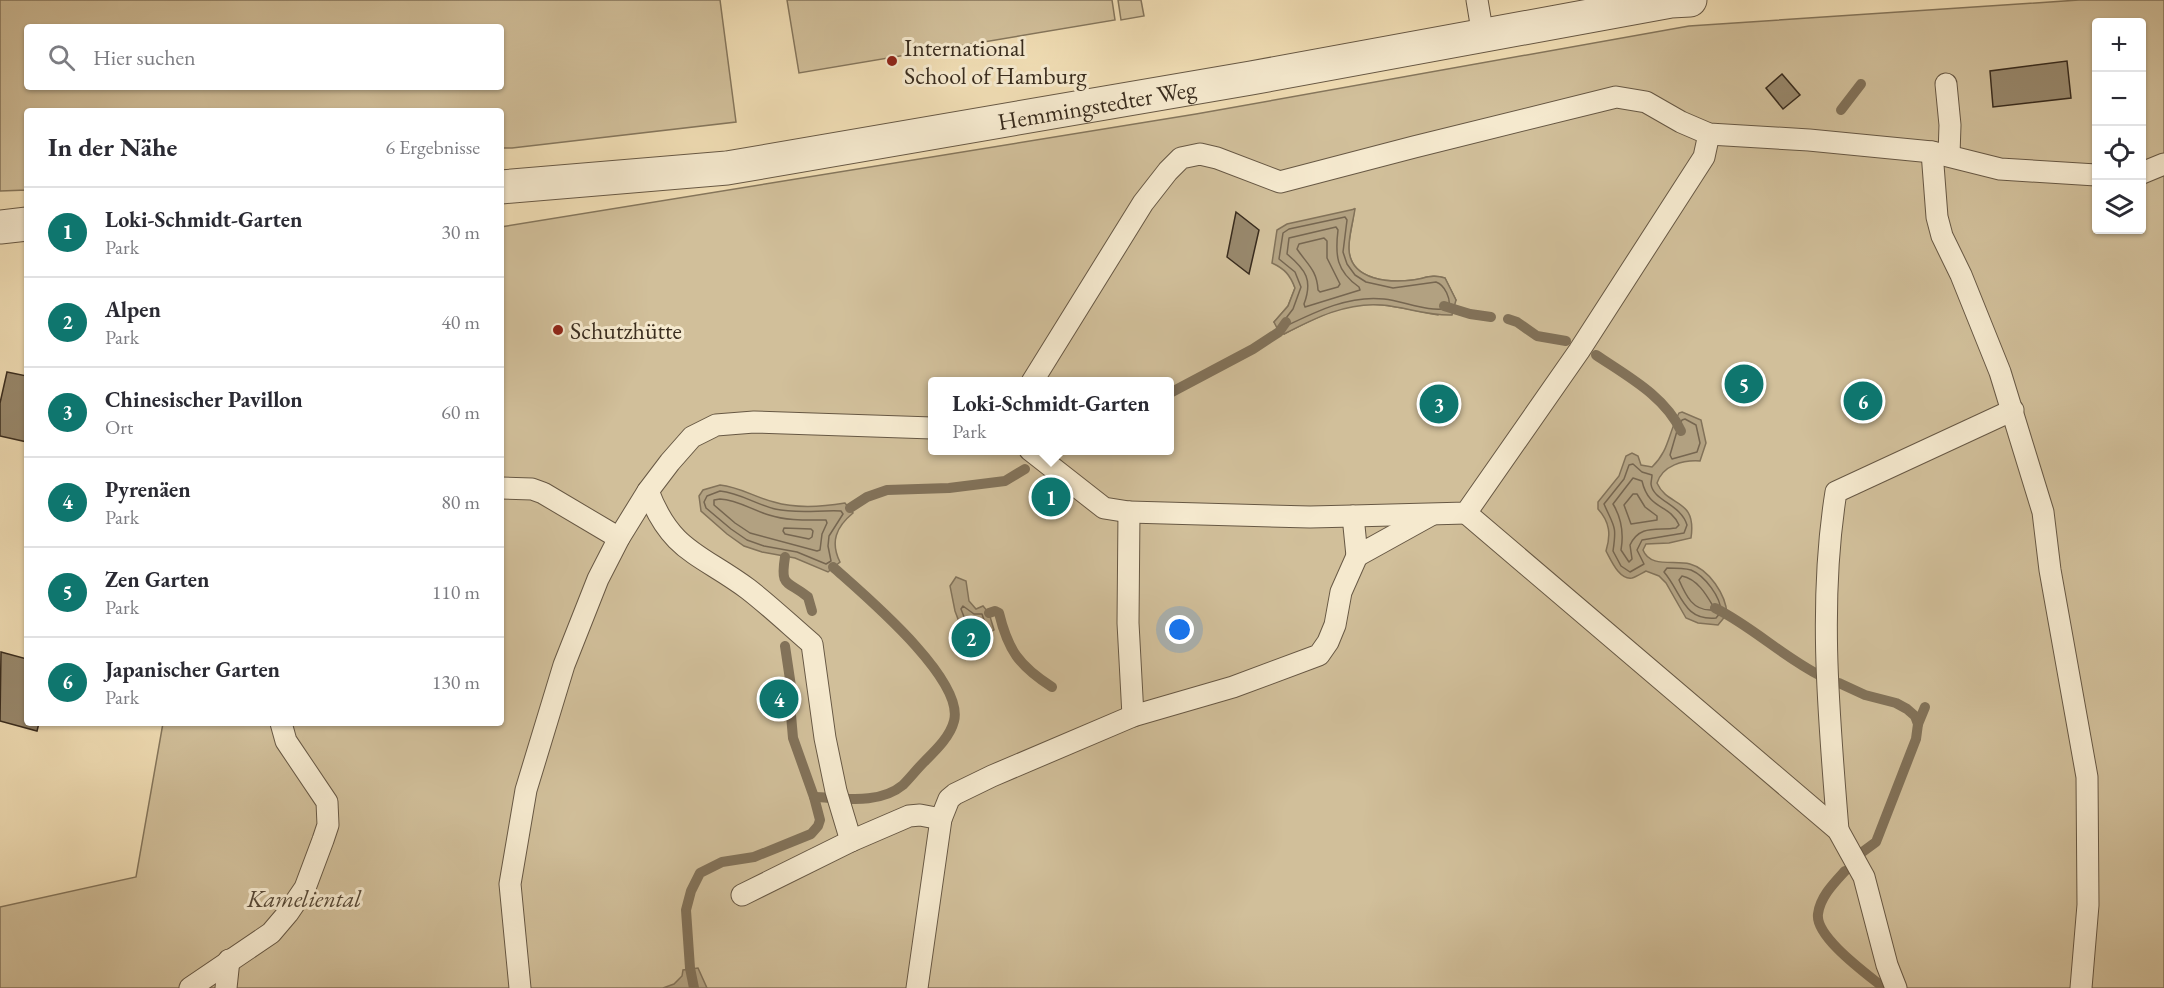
<!DOCTYPE html>
<html lang="de">
<head>
<meta charset="utf-8">
<style>
  :root { --surface:#fff; --page:#f7f7f7; --text:#2b2b33; --muted:#7c7c81; --line:#e1e1e2; --accent:#0f766e }
  body { margin:0; font-family:"EB Garamond",serif; background:var(--page); color:var(--text) }
  .controls { position:absolute; right:18px; top:18px; display:grid; overflow:hidden; border-radius:6px; box-shadow:0 2px 4px #0004 }
  .controls button { width:54px; height:54px; display:grid; place-items:center; padding:0; border:0; border-bottom:2px solid var(--line); background:var(--surface); color:var(--text); font:30px sans-serif }
  .you { position:absolute; left:1180px; top:630px; width:21px; height:21px; margin:-15px; border:4px solid #fff; border-radius:50%; background:#1a73e8; box-shadow:0 0 0 9px #1a73e833 }
  .badge { display:grid; place-items:center; width:39px; height:39px; border-radius:50%; background:var(--accent); color:#fff; font-size:20px; font-weight:700 }
  .pin { position:absolute; translate:-50% -50%; border:3px solid #fff; box-shadow:0 2px 6px #0006 }
  .popup { position:absolute; left:928px; top:377px; width:246px; height:78px; box-sizing:border-box; display:grid; place-content:center; border-radius:6px; background:var(--surface); filter:drop-shadow(0 2px 4px #0005); font-size:20px; white-space:nowrap; color:var(--muted) }
  .popup b { font-size:22px; color:var(--text) }
  .popup::after { content:''; position:absolute; left:50%; top:100%; margin-left:-12px; border:12px solid transparent; border-top-color:var(--surface) }
  .list { margin:0; padding:0; list-style:none }
  h2 { display:flex; justify-content:space-between; align-items:center; height:78px; margin:0; padding:0 24px; font-size:26px }
  h2 small { font-size:20px; font-weight:400; color:var(--muted) }
  .list li { display:grid; grid-template-columns:39px 1fr auto; gap:18px; align-items:center; box-sizing:border-box; height:90px; padding:0 24px; border-top:2px solid var(--line) }
  .list b { display:block; font-size:22px; white-space:nowrap }
  .list p { margin:0; font-size:20px; white-space:nowrap; color:var(--muted) }
  .list em { font-size:20px; font-style:normal; color:var(--muted) }
  .icon { flex:none; width:33px; height:33px; fill:none; stroke:currentColor; stroke-width:2; stroke-linecap:round; stroke-linejoin:round }
  .map { position:relative; flex:none; width:2164px; height:988px; overflow:hidden }
  .search { position:absolute; background:var(--surface); box-shadow:0 2px 4px #0004; left:24px; top:24px; width:480px; height:66px; display:flex; align-items:center; gap:15px; box-sizing:border-box; padding:0 21px; border-radius:6px; color:var(--muted); font-size:22px }
  .panel { position:absolute; background:var(--surface); box-shadow:0 2px 4px #0004; left:24px; top:108px; width:480px; height:618px; border-radius:6px }
  .map>svg:first-child { display:block }
  .green { fill:#d1bf9a; stroke:#85765c; stroke-width:1.5; fill-rule:evenodd }
  .water { fill:#b2a181; stroke:#827259; stroke-width:1.5 }
  .lines { fill:none; stroke-linecap:round; stroke-linejoin:round }
  .shore { stroke:#766650; stroke-width:1.5 }
  .stream { stroke:#827259; stroke-width:10 }
  .building { fill:#98886c; stroke:#392c1e; stroke-width:1.5 }
  .service-casing { stroke:#675844; stroke-width:23 }
  .minor-casing { stroke:#675844; stroke-width:35 }
  .service { stroke:#f5e9ce; stroke-width:21 }
  .minor { stroke:#f5e9ce; stroke-width:33 }
  .poi-dot { fill:#8f2418; stroke:#f5e9ce; stroke-width:2 }
  .labels { text-anchor:middle; dominant-baseline:central; stroke-width:6; stroke-linejoin:round; paint-order:stroke }
  .poi-label { font-size:24px; fill:#392c1e; stroke:#f5e9ce; text-anchor:start }
  .street-label { font-size:24px; fill:#392c1e; stroke:#f5e9ce }
  .park-label { font-size:24px; font-style:italic; fill:#574937; stroke:#f5e9ce }
</style>
</head>
<body>
<div class="map">
<svg width="2164" height="988" viewBox="0 0 2164 988">
  <rect width="100%" height="100%" fill="#f0ddb4"/>
  <filter id="stains"><feTurbulence type="fractalNoise" baseFrequency=".00333" numOctaves="4"/><feColorMatrix values="0 0 0 0 .2 0 0 0 0 .09 0 0 0 0 .02 0 0 0 .5 -.17"/></filter>
  <radialGradient id="worn" r=".72"><stop offset=".6" stop-color="#630" stop-opacity="0"/><stop offset="1" stop-color="#630" stop-opacity=".3"/></radialGradient>
  <g class="green">
    <path d="M0,0H720L736,122L512,148H501V111H27V190L0,191ZM27,27H501V87H27Z"/>
    <polygon points="787,0 1112,0 1115,20 799,73"/>
    <polygon points="1118,0 1141,0 1144,16 1121,20"/>
    <path d="M2079,0H2164V988H0V907L136,877L163,723H501V227L1196,114L1689,26ZM2096,22H2142V230H2096ZM1354,209C1354,222 1348,237 1349,250C1351,281 1391,283 1413,280C1426,278 1432,274 1445,278L1456,300L1438,315C1415,311 1391,304 1368,304C1338,305 1310,321 1284,334L1274,322L1288,306L1295,288L1291,276L1282,267ZM932,382H1170V450H932Z"/>
  </g>
  <g class="water">
    <path d="M1355,209C1353,222 1348,238 1349,250C1351,281 1391,283 1413,280C1426,278 1433,274 1445,278L1456,300L1452,315C1428,316 1406,307 1382,305C1347,302 1315,318 1284,334L1279,332L1274,322L1288,306L1295,288C1290,275 1285,269 1272,263L1277,230L1287,224Z"/>
    <path d="M1682,412L1701,420L1706,443L1700,461C1683,460 1663,465 1657,483C1668,508 1697,497 1691,538L1669,543L1646,544L1643,550C1650,568 1674,560 1690,564C1709,569 1726,595 1727,614L1718,625L1698,623L1686,618L1666,583L1659,576L1646,571C1642,573 1636,577 1632,578C1619,580 1611,560 1606,551C1611,535 1610,522 1598,509V502L1619,476L1626,456L1632,453L1638,456L1641,465L1652,467C1669,451 1668,434 1679,413Z"/>
    <path d="M720,485C740,487 754,497 774,502C797,509 821,507 845,503L853,513C836,527 830,542 840,562L828,572L795,558L762,552L744,546L727,534L701,511L699,496L703,490Z"/>
    <polygon points="956,577 966,581 969,601 976,609 983,606 989,613 994,630 989,633 961,627 955,611 950,586"/>
    <polygon points="698,968 707,988 663,988 674,984 682,976 683,970"/>
  </g>
  <g class="lines">
    <g class="shore">
      <path d="M1345,217L1347,220L1343,252L1347,264L1355,275L1366,282L1393,288L1436,282C1445,285 1451,299 1449,308C1429,313 1404,301 1384,299C1350,295 1317,311 1286,326L1283,325V322L1293,309L1301,287L1295,272L1279,259L1283,233L1289,229Z"/>
      <path d="M1336,227L1338,230C1335,255 1336,271 1359,287L1360,290L1305,307L1304,304C1313,280 1306,270 1287,254L1289,238Z"/>
      <path d="M1324,238L1327,241V258L1340,284L1338,287L1320,292L1318,290C1317,270 1307,264 1297,249L1299,244Z"/>
      <polygon points="1685,419 1696,425 1700,443 1697,452 1672,459 1670,455 1677,431 1682,420"/>
      <path d="M1633,464L1642,472L1652,475C1652,478 1651,481 1651,484C1653,501 1681,504 1687,525L1684,533L1642,540L1637,550L1644,564L1630,572L1621,566L1613,551C1617,525 1614,527 1604,504L1624,479L1629,465Z"/>
      <path d="M1633,478L1642,481C1649,511 1669,503 1679,525L1676,528C1657,531 1640,524 1630,545L1632,559L1629,562L1621,550C1624,533 1622,519 1613,504Z"/>
      <path d="M720,491C740,493 755,504 775,509C797,514 819,510 841,511L843,514L829,536L828,546L831,561L826,564L797,552L764,546L747,540L731,529L706,508L704,502L707,496Z"/>
      <polygon points="1633,494 1637,494 1645,507 1657,516 1657,520 1631,524 1624,505"/>
      <path d="M720,499C738,500 752,510 769,515C787,521 807,520 826,520L827,523L822,534L820,550L817,551L750,533L735,523L714,505V500Z"/>
      <polygon points="784,528 811,529 813,531 812,537 809,539 785,534 783,531"/>
      <path d="M1667,568C1675,568 1684,568 1691,570C1705,576 1721,597 1721,612L1716,618C1683,621 1682,593 1664,572Z"/>
      <path d="M1682,576C1697,579 1706,594 1713,606L1712,610C1693,611 1686,596 1679,580Z"/>
      <polygon points="963,606 974,614 982,614 986,626 980,626 966,622 961,609"/>
    </g>
    <g class="stream">
      <polyline points="1841,110 1861,84"/>
      <polyline points="1444,306 1470,314 1491,317"/>
      <polyline points="1508,319 1517,322 1537,336 1566,341"/>
      <path d="M1596,355C1627,376 1665,396 1681,431"/>
      <polyline points="1170,393 1253,349 1279,332 1286,322"/>
      <polyline points="1051,451 1052,450"/>
      <polyline points="850,508 867,497 887,490 949,488 1005,481 1025,469"/>
      <path d="M785,557C780,588 787,580 808,597L812,611"/>
      <path d="M1715,608C1753,627 1783,657 1821,676"/>
      <path d="M989,613L995,611L999,613C1008,650 1019,666 1052,687"/>
      <polyline points="1839,683 1865,695 1896,703 1907,709 1915,716 1918,724 1916,739 1876,842 1861,853"/>
      <polyline points="1918,724 1925,707"/>
      <path d="M814,797C843,798 879,805 903,785C910,778 917,769 924,762C935,751 950,737 954,721C965,679 863,594 833,567"/>
      <path d="M1845,871C1834,883 1820,897 1818,914C1815,937 1867,974 1884,988"/>
      <polyline points="694,988 690,968 686,910 691,891 700,873 722,862 754,857 811,834 818,826 820,820 814,797 793,738 791,715 792,693 785,646"/>
    </g>
  </g>
  <g class="building">
    <polygon points="2067,61 2071,98 1993,107 1990,71"/>
    <polygon points="1782,74 1800,95 1783,109 1766,88"/>
    <polygon points="1236,212 1259,230 1249,274 1227,257"/>
    <polygon points="7,372 27,376 27,442 0,436 0,403"/>
    <circle cx="1440" cy="405" r="16"/>
    <polygon points="1,652 27,659 27,723 39,723 37,731 0,721"/>
  </g>
  <g class="lines">
    <g class="service-casing">
      <g id="service">
        <polyline points="1477,0 1483,36"/>
        <polyline points="1946,84 1950,125 1949,155"/>
        <polyline points="1932,152 1937,217 1942,236 1961,275 2000,372 2043,512 2050,570 2087,777 2088,905 2081,988"/>
        <polyline points="2142,173 2164,164"/>
        <polyline points="1032,382 1143,203 1168,171 1181,158 1200,154 1217,158 1280,182 1414,147 1616,97 1646,102 1681,122 1709,134 1809,140 1932,152 2000,169 2096,175"/>
        <polyline points="1030,450 1104,508 1129,512 1310,517 1353,516 1357,556 1431,515"/>
        <polyline points="501,488 532,489 543,493 619,538"/>
        <path d="M648,491C671,552 701,554 748,589C770,606 791,626 812,644L825,738L836,791L851,841L909,816L920,815L941,819"/>
        <polyline points="1129,512 1128,623 1133,716"/>
        <polyline points="1466,513 1838,830 1864,877 1887,965 1896,988"/>
        <polyline points="1353,516 1466,513 1579,351 1704,157 1709,134"/>
        <path d="M1838,830C1829,718 1818,603 1836,492L2013,410"/>
        <polyline points="742,895 851,841"/>
        <polyline points="190,988 271,933 288,913 305,888 323,840 328,825 327,802 286,741 281,723"/>
        <polyline points="226,988 229,960"/>
        <polyline points="520,988 510,884 526,790 564,665 598,579 619,538 648,491 670,462 692,437 716,425 754,422 932,428"/>
        <polyline points="917,988 941,819 949,799 955,794 992,776 1133,716 1233,687 1319,655 1328,642 1335,625 1341,592 1357,556"/>
      </g>
    </g>
    <g class="minor-casing">
      <g id="minor">
        <path id="s1" d="M501,187L727,168L1251,78L1671,1L1690,0"/>
        <polyline points="0,227 27,224"/>
      </g>
    </g>
    <use href="#service" class="service"/>
    <use href="#minor" class="minor"/>
  </g>
  <g class="poi-dot">
    <circle cx="892" cy="61" r="6"/>
    <circle cx="558" cy="330" r="6"/>
  </g>
  <g class="labels">
    <g class="poi-label">
      <text x="904" y="47">International<tspan x="904" dy="28">School of Hamburg</tspan></text>
      <text x="570" y="330">Schutzhütte</text>
    </g>
    <g class="street-label">
      <text stroke="none"><textPath href="#s1" startOffset="602">Hemmingstedter Weg</textPath></text>
    </g>
    <g class="park-label">
      <text x="304" y="898">Kameliental</text>
    </g>
  </g>
  <rect width="100%" height="100%" filter="url(#stains)"/>
  <rect width="100%" height="100%" fill="url(#worn)"/>
</svg>
<div class="controls">
<button>+</button>
<button>−</button>
<button><svg class="icon" aria-label="locate" viewBox="0 0 24 24"><circle cx="12" cy="12" r="6"/><path d="M12 2v4M12 18v4M2 12h4M18 12h4"/></svg></button>
<button><svg class="icon" aria-label="layers" viewBox="0 0 24 24"><path d="M12 4l9 5-9 5-9-5zM3 14l9 5 9-5"/></svg></button>
</div>
<div class="you"></div>
<div class="pin badge" style="left:1051px;top:497px">1</div>
<div class="popup"><b>Loki-Schmidt-Garten</b>Park</div>
<div class="pin badge" style="left:971px;top:638px">2</div>
<div class="pin badge" style="left:1439px;top:404px">3</div>
<div class="pin badge" style="left:779px;top:699px">4</div>
<div class="pin badge" style="left:1744px;top:384px">5</div>
<div class="pin badge" style="left:1863px;top:401px">6</div>
<div class="search"><svg class="icon" aria-label="search" viewBox="0 0 24 24"><circle cx="10" cy="10" r="6"/><path d="M15 15l6 6"/></svg>Hier suchen</div>
<section class="panel">
<h2>In der Nähe<small>6 Ergebnisse</small></h2>
<ul class="list">
<li><span class="badge">1</span><div><b>Loki-Schmidt-Garten</b><p>Park</p></div><em>30 m</em></li>
<li><span class="badge">2</span><div><b>Alpen</b><p>Park</p></div><em>40 m</em></li>
<li><span class="badge">3</span><div><b>Chinesischer Pavillon</b><p>Ort</p></div><em>60 m</em></li>
<li><span class="badge">4</span><div><b>Pyrenäen</b><p>Park</p></div><em>80 m</em></li>
<li><span class="badge">5</span><div><b>Zen Garten</b><p>Park</p></div><em>110 m</em></li>
<li><span class="badge">6</span><div><b>Japanischer Garten</b><p>Park</p></div><em>130 m</em></li>
</ul>
</section>
</div>
</body>
</html>
